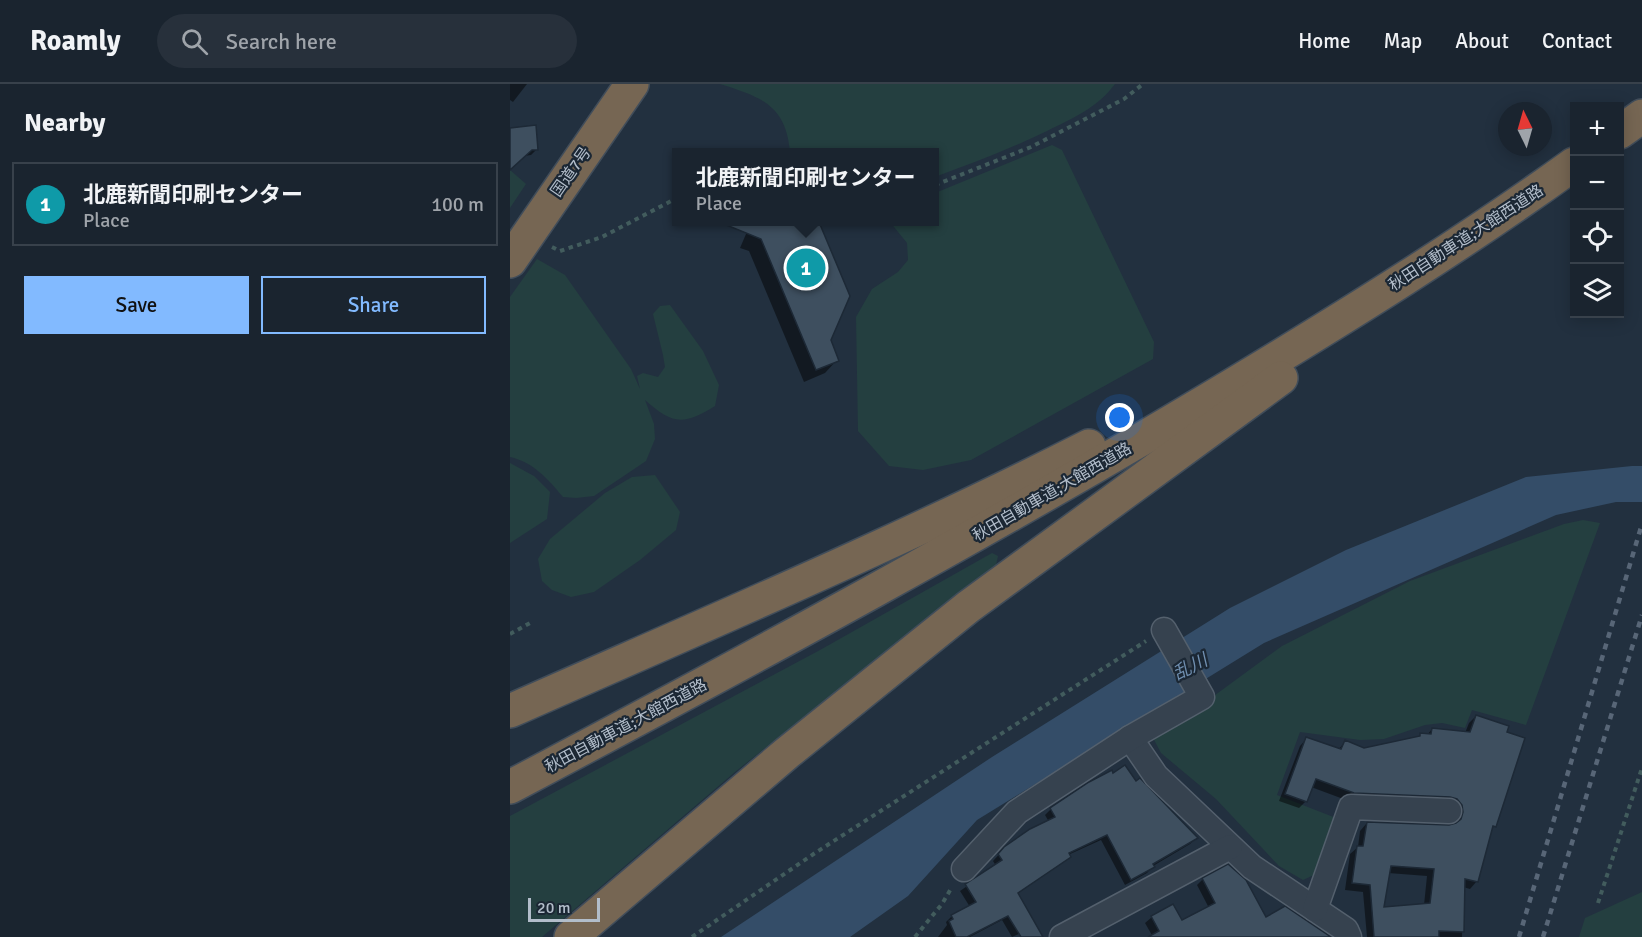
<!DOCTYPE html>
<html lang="en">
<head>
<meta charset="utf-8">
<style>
  :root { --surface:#1a242f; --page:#27303b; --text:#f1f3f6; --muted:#9fa4aa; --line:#38414b; --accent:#82baff }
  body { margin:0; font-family:Signika,"Noto Sans JP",sans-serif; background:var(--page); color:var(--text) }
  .controls { position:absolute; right:18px; top:18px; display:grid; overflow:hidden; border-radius:0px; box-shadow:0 3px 15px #0003 }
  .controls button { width:54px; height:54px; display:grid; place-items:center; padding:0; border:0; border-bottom:2px solid var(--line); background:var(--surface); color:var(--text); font:30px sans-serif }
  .compass { position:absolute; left:988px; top:18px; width:54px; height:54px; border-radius:50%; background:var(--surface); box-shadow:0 3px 15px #0003; rotate:355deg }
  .scale { position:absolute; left:18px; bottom:15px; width:72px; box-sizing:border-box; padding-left:6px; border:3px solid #b2bdca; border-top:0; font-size:16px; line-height:21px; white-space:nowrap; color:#b2bdca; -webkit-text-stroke:4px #1b2734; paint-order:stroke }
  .you { position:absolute; left:610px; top:334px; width:21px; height:21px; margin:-15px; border:4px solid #fff; border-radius:50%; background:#1a73e8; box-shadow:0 0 0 9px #1a73e833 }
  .badge { display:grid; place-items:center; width:39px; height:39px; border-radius:50%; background:var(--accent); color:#fff; font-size:20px; font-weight:700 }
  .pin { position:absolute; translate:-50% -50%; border:3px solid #fff; box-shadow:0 2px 6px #0006 }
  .popup { position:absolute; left:162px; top:64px; width:267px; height:78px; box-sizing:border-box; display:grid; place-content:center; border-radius:0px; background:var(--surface); filter:drop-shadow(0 2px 4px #0005); font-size:20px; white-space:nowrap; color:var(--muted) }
  .popup b { font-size:22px; color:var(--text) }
  .popup::after { content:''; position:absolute; left:50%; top:100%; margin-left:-12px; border:12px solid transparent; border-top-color:var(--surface) }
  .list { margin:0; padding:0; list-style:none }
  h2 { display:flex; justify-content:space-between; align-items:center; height:78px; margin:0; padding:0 24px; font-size:26px }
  h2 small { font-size:20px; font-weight:400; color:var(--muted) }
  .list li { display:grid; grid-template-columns:39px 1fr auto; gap:18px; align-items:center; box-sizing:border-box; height:84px; margin:0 12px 12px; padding:0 12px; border:2px solid var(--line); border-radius:0px }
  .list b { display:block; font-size:22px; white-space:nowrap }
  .list p { margin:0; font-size:20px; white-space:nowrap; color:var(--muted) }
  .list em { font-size:20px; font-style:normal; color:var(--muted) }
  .actions { display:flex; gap:12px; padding:18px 24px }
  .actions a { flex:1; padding:14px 0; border:2px solid var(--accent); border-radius:0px; text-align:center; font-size:21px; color:var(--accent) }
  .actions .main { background:var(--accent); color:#111 }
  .icon { flex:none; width:33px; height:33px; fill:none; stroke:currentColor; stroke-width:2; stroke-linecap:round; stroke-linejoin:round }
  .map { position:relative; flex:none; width:1132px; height:853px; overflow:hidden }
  header { display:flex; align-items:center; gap:36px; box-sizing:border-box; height:84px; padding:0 30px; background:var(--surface); border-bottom:2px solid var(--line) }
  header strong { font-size:28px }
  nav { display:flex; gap:33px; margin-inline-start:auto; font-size:21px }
  .search { width:420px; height:54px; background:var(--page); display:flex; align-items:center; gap:15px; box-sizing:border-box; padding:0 21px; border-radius:33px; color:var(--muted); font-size:22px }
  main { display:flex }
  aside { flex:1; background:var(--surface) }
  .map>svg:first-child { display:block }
  .green { fill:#243f40 }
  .water { fill:#344d68 }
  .shadow { fill:#0007; fill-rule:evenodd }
  .building { fill:#3e4f5f; stroke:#1d2936; stroke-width:1.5; fill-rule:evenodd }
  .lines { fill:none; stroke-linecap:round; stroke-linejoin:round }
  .minor-casing { stroke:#54606d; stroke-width:27 }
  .highway-casing { stroke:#414d5a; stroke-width:36 }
  .path { stroke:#425c5d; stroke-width:4; stroke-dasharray:4.5 4.5; stroke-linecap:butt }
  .minor { stroke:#36424f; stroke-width:24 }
  .highway { stroke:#766653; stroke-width:33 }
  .rail { stroke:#586677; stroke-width:4.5; stroke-dasharray:6 6; stroke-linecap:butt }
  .labels { text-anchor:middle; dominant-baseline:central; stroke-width:4.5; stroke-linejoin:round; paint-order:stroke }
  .street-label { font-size:16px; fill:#b2bdca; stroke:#1b2734 }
  .water-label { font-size:18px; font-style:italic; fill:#708fb0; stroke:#1b2734 }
</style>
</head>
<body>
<header>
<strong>Roamly</strong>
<div class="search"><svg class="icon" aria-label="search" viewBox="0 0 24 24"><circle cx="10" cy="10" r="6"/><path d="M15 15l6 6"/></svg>Search here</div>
<nav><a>Home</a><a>Map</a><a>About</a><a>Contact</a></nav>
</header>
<main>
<aside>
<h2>Nearby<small></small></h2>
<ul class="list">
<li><span class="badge" style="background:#0f9aa8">1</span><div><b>北鹿新聞印刷センター</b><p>Place</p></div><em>100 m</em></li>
</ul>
<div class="actions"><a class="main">Save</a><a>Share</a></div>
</aside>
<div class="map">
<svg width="1132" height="853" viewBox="0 0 1132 853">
  <rect width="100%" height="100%" fill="#22303f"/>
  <g class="green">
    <path d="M210,0H605C587,24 563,34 537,47C500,65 463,79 425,93V68H280C276,21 251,13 210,0Z"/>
    <polygon points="542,61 552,66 644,258 643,275 461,376 413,386 379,382 348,347 346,233 362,205 388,188 398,176 397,159 380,138 425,138 425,109"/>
    <polygon points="0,86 16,100 0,124"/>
    <path d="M27,175L55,191L121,285L130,305L127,292L133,289L148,293L155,283L153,271L143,230L150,222L160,221L193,267L209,301L205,322C173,342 162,340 135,316L144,340L145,355L136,377L84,412L66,414L53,413C38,395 23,378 0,373V213Z"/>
    <polygon points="0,379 24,392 40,408 37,435 0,459"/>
    <polygon points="145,391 170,428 166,446 130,476 84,508 61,513 42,506 32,497 28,475 40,455 95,409 122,393"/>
    <polygon points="1073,436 1090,439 1016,641 962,626 955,644 932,639 915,641 874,655 850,656 790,648 767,711 826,734 804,791 793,796 769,782 706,715 651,669 641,650 697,617 772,562 900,497 1054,440"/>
    <polygon points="482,469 488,472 486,481 225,688 32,853 0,853 0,732 310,566"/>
    <polygon points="1132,808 1132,853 1069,853 1075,834"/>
  </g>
  <polygon class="water" points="1122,382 1132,382 1132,418 1106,418 1046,431 754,559 467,736 398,812 340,853 211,853 482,673 720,524 836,466 1016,393"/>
  <g class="shadow">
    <polygon points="0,0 17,0 3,18 0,16"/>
    <polygon points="0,45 27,65 21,71 14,72 0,84"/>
    <polygon points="244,138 307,138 339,212 319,256 327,276 315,289 294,298 239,167 230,164 239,143"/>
    <path d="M966,632L984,742L980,746L967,797L960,805L953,803L952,853H857L853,808L835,806L840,770L848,763L850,747L857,739L945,741L947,736L945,728L836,716L801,703L796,717L789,724L769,717L790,662L797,654L828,666L835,658L854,665L907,654L911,650L917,651L922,645L955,649L959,639ZM878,789L917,792L914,821L873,825Z"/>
    <polygon points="625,699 686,754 680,760 643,782 637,789 615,801 591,756 558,771 553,778 507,810 517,846 502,853 492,836 460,853 428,853 437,841 436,838 442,832 460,823 450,807 486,782 483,777 495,764 539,738 535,731 541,725"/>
    <polygon points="693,795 755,835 816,853 643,853 635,839 642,833 662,822 671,838 699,824 687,801"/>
  </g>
  <g class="building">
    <polygon points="26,41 28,66 22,66 0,86 0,44"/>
    <polygon points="209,138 309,138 340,212 321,256 329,277 306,286 251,155"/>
    <path d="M966,631L999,642L997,648L1015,654L986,743L983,742L968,798L955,795L954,848L929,847V853H864L860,801L842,799L847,762H853L857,738L939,741L946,739L951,735L953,728L952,721L947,715L940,713L844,709L806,695L797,718L775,710L796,653L831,665L835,656L854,664L910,652V649L921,650L922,644L960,648ZM881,782L924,785L920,819L874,823Z"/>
    <polygon points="615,681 626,697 630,694 688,754 643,780 645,783 621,796 597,751 559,769 561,773 508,809 533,853 511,853 498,832 457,853 446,853 439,837 443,835 441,831 466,818 455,800 492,776 488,770 494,763 520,745 545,733 540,724 579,698 602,686 603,689"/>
    <polygon points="718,780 736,796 756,833 775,822 821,853 638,853 649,847 641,832 663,820 672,836 705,819 692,794"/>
  </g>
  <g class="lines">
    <g class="minor-casing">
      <g id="minor">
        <polyline points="620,654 646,692 742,783 836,846 839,853"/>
        <polyline points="454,785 507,728 620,654 692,613 654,546"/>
        <polyline points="805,825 841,723 939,727"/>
        <polyline points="552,853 720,763"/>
      </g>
    </g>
    <g class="highway-casing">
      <g id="highway">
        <polyline points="1110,48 1132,32"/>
        <polyline points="0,177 122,0"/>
        <path d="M0,627C194,541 390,458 579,362"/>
        <path d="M0,703C243,574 485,444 721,302C837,232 953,160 1064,80"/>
        <polyline points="61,853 277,669 458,523 771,294"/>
      </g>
    </g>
    <g class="path">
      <polyline points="425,101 521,63 614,15 633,0"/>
      <polyline points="42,163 50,167 92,153 167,114"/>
      <polyline points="0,550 20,539"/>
      <polyline points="1088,819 1132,684"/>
      <polyline points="182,853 305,769 636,557"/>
      <polyline points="405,853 432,820 442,803"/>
    </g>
    <use href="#minor" class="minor"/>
    <use href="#highway" class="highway"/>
    <g class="rail">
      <polyline points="1009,853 1132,440"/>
      <polyline points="1033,853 1132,531"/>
    </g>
  </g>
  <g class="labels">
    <g class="street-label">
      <text transform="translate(61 88) rotate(-55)">国道7号</text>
      <text transform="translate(956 154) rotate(-33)">秋田自動車道;大館西道路</text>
      <text transform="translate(542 408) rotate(-30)">秋田自動車道;大館西道路</text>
      <text transform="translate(116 642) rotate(-28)">秋田自動車道;大館西道路</text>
    </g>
    <g class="water-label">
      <text transform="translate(680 583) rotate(-27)">乱川</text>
    </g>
  </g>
</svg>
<div class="controls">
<button>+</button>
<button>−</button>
<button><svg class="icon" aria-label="locate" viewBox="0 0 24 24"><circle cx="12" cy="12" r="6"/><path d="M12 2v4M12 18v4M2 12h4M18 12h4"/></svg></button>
<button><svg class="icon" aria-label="layers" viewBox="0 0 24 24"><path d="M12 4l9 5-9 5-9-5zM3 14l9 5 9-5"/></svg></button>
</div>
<svg class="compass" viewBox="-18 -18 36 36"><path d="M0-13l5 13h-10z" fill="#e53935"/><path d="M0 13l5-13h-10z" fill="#9fa4aa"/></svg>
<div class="scale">20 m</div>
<div class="you"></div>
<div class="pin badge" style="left:296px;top:184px;background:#0f9aa8">1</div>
<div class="popup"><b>北鹿新聞印刷センター</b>Place</div>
</div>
</main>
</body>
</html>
